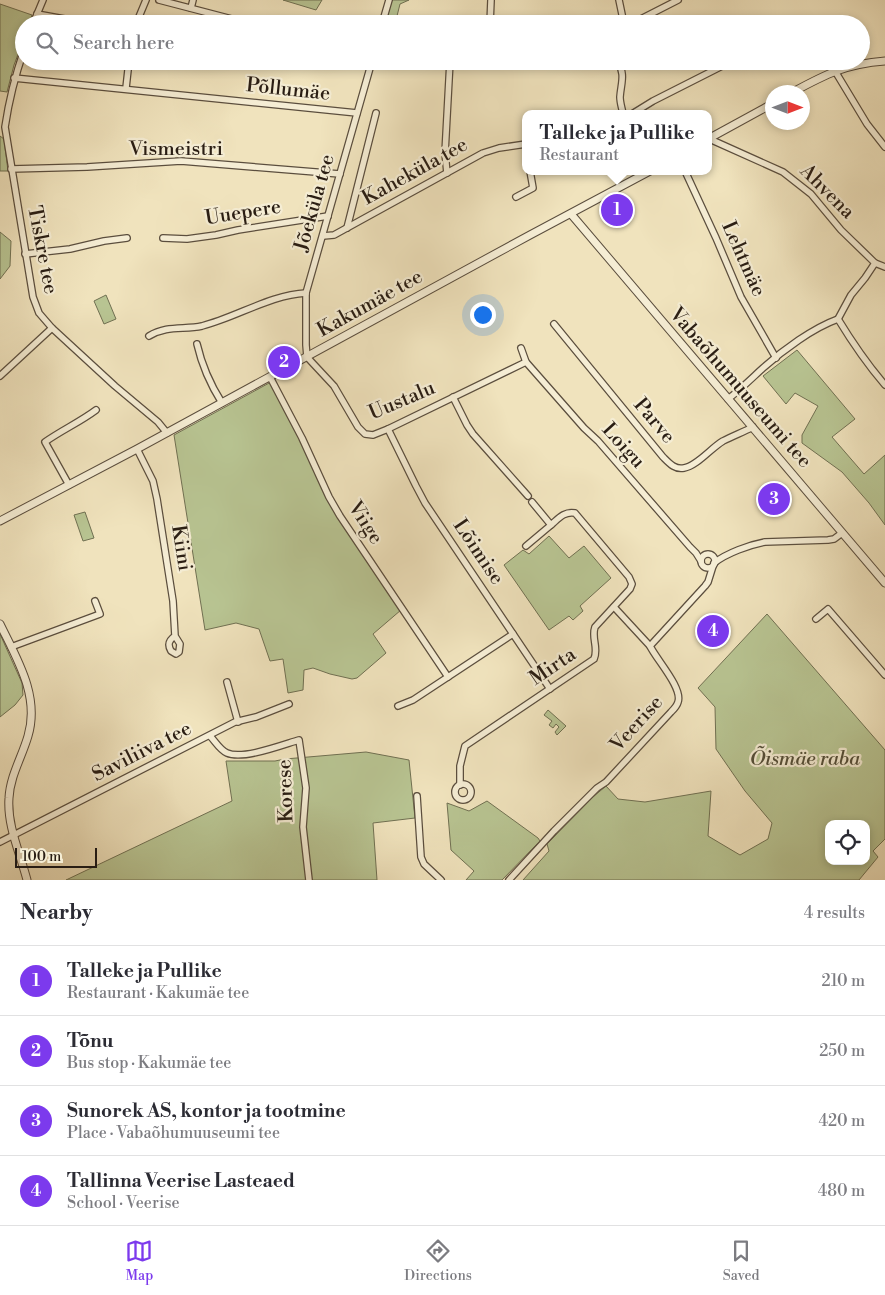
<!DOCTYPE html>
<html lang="en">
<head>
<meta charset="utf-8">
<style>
  :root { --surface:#fff; --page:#f7f7f7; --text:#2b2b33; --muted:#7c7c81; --line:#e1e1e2; --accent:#7c3aed }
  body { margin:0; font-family:"Libre Bodoni",serif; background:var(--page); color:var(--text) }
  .controls { position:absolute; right:15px; bottom:15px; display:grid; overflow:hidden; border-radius:10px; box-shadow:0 2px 8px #0003 }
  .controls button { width:45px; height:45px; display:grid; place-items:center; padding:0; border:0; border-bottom:1px solid var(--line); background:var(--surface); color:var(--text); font:25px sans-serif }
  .compass { position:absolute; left:765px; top:85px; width:45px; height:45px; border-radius:50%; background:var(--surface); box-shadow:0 2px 8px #0003; rotate:90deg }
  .scale { position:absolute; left:15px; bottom:12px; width:82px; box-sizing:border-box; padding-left:5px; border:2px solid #291d13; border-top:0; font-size:14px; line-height:18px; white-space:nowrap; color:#291d13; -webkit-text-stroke:4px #f5edd4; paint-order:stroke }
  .you { position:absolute; left:482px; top:314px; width:18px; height:18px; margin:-12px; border:4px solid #fff; border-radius:50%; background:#1a73e8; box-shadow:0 0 0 8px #1a73e833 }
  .badge { display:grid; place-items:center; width:32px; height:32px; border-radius:50%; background:var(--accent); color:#fff; font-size:16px; font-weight:700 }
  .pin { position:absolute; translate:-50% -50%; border:2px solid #fff; box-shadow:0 1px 5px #0006 }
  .popup { position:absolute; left:522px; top:110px; width:190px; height:65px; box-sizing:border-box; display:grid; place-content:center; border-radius:10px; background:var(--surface); filter:drop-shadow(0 1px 4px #0005); font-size:16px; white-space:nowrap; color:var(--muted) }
  .popup b { font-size:19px; color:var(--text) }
  .popup::after { content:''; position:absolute; left:50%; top:100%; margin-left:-10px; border:10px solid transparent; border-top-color:var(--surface) }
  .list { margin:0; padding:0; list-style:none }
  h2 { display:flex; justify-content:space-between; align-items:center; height:65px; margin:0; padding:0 20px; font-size:21px }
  h2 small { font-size:16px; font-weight:400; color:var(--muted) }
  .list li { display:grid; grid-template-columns:32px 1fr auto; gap:15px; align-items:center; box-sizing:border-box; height:70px; padding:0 20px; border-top:1px solid var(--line) }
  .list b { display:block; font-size:19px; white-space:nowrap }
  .list p { margin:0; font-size:16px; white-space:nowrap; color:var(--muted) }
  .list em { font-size:16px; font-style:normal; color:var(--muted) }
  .icon { flex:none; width:28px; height:28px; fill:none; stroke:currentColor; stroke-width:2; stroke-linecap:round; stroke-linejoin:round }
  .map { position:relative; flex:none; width:885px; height:880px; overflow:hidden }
  .search { position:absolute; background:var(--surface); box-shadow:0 2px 8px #0003; left:15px; right:15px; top:15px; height:55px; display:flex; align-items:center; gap:12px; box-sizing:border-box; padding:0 18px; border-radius:28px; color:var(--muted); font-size:19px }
  .sheet { height:345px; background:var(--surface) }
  nav { display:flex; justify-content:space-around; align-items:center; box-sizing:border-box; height:70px; border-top:1px solid var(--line); background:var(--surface); font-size:14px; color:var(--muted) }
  nav a { display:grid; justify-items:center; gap:2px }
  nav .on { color:var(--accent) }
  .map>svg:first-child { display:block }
  .green { fill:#b8c492; stroke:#707052; fill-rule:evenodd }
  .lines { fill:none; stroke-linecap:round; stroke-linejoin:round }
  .minor-casing { stroke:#5b4e3e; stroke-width:8 }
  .tertiary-casing { stroke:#5b4e3e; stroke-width:9 }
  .minor { stroke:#f5edd4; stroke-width:5.5 }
  .tertiary { stroke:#f5edd4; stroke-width:7 }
  .labels { text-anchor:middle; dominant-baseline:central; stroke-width:4.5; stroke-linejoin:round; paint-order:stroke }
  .street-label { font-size:20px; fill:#291d13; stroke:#f5edd4 }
  .park-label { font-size:20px; font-style:italic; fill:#544f39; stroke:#f5edd4 }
</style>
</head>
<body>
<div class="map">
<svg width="885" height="880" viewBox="0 0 885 880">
  <rect width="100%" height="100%" fill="#f0e3bd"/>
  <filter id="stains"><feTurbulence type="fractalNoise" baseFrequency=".004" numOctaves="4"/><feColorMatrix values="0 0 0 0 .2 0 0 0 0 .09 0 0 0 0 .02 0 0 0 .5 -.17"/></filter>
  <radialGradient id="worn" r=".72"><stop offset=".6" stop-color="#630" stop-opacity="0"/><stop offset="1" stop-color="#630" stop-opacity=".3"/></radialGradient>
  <g class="green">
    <polygon points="283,0 322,0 316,10"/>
    <polygon points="392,0 409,0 400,4 395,24 385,24"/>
    <polygon points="0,4 32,15 29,24 24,24 24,39 14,65 7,92 0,91"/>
    <polygon points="0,136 4,139 8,171 0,171"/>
    <polygon points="0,232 11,241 10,266 0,279"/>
    <polygon points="106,295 116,319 104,324 94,301"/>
    <polygon points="797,350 855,419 832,437 864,474 885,455 885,525 869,503 842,472 802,443 802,435 818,406 795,393 786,404 763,376"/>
    <polygon points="271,382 297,430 320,482 401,610 373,634 386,653 357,678 352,679 330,674 313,668 304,670 303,690 288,693 283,659 270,661 259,629 236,623 205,630 174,435"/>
    <polygon points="85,512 94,538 83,541 74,515"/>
    <polygon points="549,536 569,558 584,546 611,578 580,606 583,611 573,620 569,616 549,630 504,565 523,550 529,554"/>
    <path d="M767,614L885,750V839L873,851L878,857L859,880H523L549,851L547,844L593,797L606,786L618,799L645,802L711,791L708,836L740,855L768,839L772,823L745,791L716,749L715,707L698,688ZM829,824H866V861H829Z"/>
    <polygon points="0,634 22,683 23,695 15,705 0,717"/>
    <polygon points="548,710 566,726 557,735 555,732 559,727 556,724 553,728 549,725 552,721 544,715"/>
    <polygon points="366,752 409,760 415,818 373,823 377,880 66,880 232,801 226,761 275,761 285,759"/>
    <polygon points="487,801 538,838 540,841 502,880 466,880 474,871 451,850 447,803 469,811"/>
  </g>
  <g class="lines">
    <g class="minor-casing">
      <g id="minor">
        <polyline points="159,0 251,24"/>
        <polyline points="619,0 624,24"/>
        <polyline points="191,8 193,0"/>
        <polyline points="37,14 92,24"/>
        <polyline points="33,24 43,0"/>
        <polyline points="136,24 146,0"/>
        <polyline points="382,24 389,0"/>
        <polyline points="490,24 491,0"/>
        <polyline points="631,24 678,0"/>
        <polyline points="806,24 806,23"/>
        <path d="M24,50C15,76 9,100 5,127L33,297L39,313L52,328L115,386L158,422L167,433"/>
        <polyline points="372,61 306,293 306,345 307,357 334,386 358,427 365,434 373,435 388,429 526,362"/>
        <path d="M617,61C626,74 621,83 620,97C620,103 622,108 623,114"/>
        <polyline points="835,71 867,124 885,147"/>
        <path d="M14,78C129,89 243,102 357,113"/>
        <polyline points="126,88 129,61"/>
        <polyline points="632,114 653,101 732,61"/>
        <polyline points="711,138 714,141 783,172 811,194 841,230 875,263 885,267"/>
        <polyline points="11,169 87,167 181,161 340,174"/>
        <polyline points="685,171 716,238 741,297 776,358"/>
        <polyline points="447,173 445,153 450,61"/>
        <polyline points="516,197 533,188 530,171"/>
        <polyline points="347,228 376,113"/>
        <polyline points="323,236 334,235 483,153 499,148 526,144"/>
        <polyline points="163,238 187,239 216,235 238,230 328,216"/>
        <polyline points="25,254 70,249 104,241 127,238"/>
        <path d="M838,319C852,342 867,364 885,385"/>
        <path d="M554,324L663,457C669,463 675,470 684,468C697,466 711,448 723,441C733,436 743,432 753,427"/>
        <path d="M149,336C167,325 184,330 202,326C237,317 270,295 306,293"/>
        <path d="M197,344C202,366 210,384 222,403"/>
        <polyline points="521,348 526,362 584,428 598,441 690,547 696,553 701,561"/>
        <polyline points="0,376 52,328"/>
        <polyline points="270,377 302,438 329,497 340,516 448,677"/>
        <polyline points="453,397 467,425 473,434 528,496"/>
        <path d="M728,399C740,390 751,379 763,368C783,350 813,328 838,319L851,295L865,278L875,263"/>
        <polyline points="388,429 416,486 425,503 550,689"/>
        <path d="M137,449L153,481L157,499L173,601L175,636L180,644L179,652L176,654L171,651C167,644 169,640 175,636"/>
        <path d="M69,485L45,442C62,430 80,422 96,410"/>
        <polyline points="526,546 551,525"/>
        <circle cx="708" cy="561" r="7"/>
        <path d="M714,563C727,553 749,545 765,542L828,540L834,539L842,533"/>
        <polyline points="614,607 650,646"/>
        <polyline points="816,619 828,609 885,675"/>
        <polyline points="11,647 100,614 95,601"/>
        <polyline points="227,682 238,722"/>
        <polyline points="398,706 413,700 513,634"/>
        <path d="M210,736C215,741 220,750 227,753C243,760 282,745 299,740L306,788L303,827L309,880"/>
        <circle cx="463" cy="792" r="8"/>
        <path d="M460,785V766L465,746L594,659C599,648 591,638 595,627L630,589L632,584L629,577L575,513C564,511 558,519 551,525L532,502"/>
        <polyline points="417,796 421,857 424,864 441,880"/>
        <polyline points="0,842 235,722 256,717 289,704"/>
        <path d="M509,880L554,831L597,788L606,782L671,712C674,709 677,706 678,702C683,688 656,659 650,646L705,586L708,582L713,566"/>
      </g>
    </g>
    <g class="tertiary-casing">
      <g id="tertiary">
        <path d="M793,92C826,74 846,64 885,61"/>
        <polyline points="708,139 772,104"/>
        <polyline points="571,214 885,583"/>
        <polyline points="0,521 137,449 530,235 650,171"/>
        <path d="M0,624C17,659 40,696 28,736C22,757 10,776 9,798C7,826 20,853 27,880"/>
      </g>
    </g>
    <use href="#minor" class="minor"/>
    <use href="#tertiary" class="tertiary"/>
  </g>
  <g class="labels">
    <g class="street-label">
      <text transform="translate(288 90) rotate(6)">Põllumäe</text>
      <text x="176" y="149">Vismeistri</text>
      <text transform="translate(415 172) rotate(-29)">Kaheküla tee</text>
      <text transform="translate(827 192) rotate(45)">Ahvena</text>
      <text transform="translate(315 203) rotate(-74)">Jõeküla tee</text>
      <text transform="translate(243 213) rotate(-9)">Uuepere</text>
      <text transform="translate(42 250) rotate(79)">Tiskre tee</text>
      <text transform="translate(743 259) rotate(66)">Lehtmäe</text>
      <text transform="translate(370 304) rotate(-29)">Kakumäe tee</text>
      <text transform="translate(740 388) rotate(49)">Vabaõhumuuseumi tee</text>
      <text transform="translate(402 401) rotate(-23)">Uustalu</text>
      <text transform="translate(654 421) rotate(50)">Parve</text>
      <text transform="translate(623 446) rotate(48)">Loigu</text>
      <text transform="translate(365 523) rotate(57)">Viige</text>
      <text transform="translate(181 548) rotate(81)">Kiini</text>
      <text transform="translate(478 552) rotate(56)">Lõimise</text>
      <text transform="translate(553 667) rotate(-34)">Mirta</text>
      <text transform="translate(637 724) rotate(-48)">Veerise</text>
      <text transform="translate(142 752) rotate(-27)">Saviliiva tee</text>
      <text transform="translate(286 791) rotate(-92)">Korese</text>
    </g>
    <g class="park-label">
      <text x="805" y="759">Õismäe raba</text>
    </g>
  </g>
  <rect width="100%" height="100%" filter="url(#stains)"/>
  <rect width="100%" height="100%" fill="url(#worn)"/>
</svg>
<div class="controls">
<button><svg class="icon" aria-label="locate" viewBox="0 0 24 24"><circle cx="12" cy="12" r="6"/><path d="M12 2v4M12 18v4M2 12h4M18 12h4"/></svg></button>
</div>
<svg class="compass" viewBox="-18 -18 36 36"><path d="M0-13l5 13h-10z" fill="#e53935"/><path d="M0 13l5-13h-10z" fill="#7c7c81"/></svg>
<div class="scale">100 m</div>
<div class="you"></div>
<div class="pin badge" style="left:617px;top:210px">1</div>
<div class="popup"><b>Talleke ja Pullike</b>Restaurant</div>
<div class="pin badge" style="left:284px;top:362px">2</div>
<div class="pin badge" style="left:774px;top:499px">3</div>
<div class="pin badge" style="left:713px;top:631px">4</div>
<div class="search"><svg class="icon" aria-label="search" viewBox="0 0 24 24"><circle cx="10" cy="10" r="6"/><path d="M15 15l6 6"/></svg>Search here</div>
</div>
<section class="sheet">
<h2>Nearby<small>4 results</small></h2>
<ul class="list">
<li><span class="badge">1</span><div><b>Talleke ja Pullike</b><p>Restaurant · Kakumäe tee</p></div><em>210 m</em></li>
<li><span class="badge">2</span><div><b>Tõnu</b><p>Bus stop · Kakumäe tee</p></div><em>250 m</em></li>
<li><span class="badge">3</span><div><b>Sunorek AS, kontor ja tootmine</b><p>Place · Vabaõhumuuseumi tee</p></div><em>420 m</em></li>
<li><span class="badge">4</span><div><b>Tallinna Veerise Lasteaed</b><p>School · Veerise</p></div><em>480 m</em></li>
</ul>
</section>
<nav>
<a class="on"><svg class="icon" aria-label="map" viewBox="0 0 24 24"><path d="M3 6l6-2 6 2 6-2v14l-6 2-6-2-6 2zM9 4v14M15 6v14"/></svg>Map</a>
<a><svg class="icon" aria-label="directions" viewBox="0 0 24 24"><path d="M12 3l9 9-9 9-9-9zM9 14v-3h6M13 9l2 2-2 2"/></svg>Directions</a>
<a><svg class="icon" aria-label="saved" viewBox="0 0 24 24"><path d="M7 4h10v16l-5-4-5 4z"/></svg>Saved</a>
</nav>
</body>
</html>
